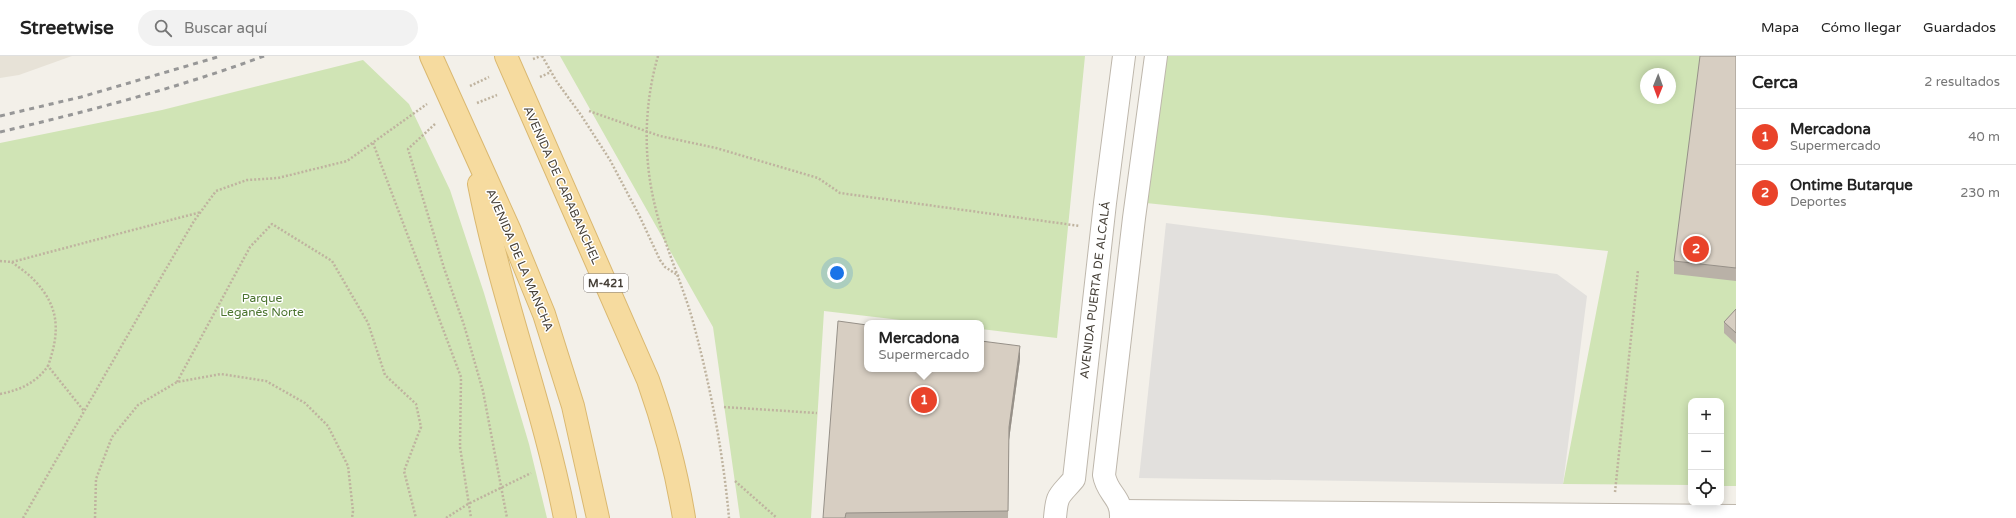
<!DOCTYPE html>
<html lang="es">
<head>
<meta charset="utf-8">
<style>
  :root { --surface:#fff; --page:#f2f2f2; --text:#222; --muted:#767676; --line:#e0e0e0; --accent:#e9432a }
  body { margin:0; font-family:"Varela Round",sans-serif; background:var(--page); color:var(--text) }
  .controls { position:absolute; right:12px; bottom:12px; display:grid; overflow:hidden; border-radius:8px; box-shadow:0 2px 10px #0003 }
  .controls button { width:36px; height:36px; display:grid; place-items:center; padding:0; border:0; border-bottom:1px solid var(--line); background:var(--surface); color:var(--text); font:20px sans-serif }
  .compass { position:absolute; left:1640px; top:12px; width:36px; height:36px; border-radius:50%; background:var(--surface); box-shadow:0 2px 10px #0003; rotate:181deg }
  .you { position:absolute; left:837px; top:217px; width:14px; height:14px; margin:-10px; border:3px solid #fff; border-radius:50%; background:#1a73e8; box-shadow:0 0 0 6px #1a73e833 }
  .badge { display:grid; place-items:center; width:26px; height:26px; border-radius:50%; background:var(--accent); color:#fff; font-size:13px; font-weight:700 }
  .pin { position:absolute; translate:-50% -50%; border:2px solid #fff; box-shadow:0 1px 4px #0006 }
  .popup { position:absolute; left:864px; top:264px; width:120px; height:52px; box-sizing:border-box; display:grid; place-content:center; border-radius:8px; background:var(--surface); filter:drop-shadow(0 1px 3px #0005); font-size:13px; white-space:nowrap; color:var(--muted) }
  .popup b { font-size:15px; color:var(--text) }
  .popup::after { content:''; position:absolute; left:50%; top:100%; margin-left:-8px; border:8px solid transparent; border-top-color:var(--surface) }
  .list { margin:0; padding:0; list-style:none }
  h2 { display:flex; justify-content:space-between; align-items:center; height:52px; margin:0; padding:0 16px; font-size:17px }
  h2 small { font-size:13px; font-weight:400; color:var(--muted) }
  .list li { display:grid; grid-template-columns:26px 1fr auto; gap:12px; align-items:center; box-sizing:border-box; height:56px; padding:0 16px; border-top:1px solid var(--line) }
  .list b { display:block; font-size:15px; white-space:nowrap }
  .list p { margin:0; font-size:13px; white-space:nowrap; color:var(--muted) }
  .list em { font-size:13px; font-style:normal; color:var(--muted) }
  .icon { flex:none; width:22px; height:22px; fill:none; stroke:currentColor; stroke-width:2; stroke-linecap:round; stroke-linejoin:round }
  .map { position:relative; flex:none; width:1736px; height:462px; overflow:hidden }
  header { display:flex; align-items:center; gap:24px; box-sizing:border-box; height:56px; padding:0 20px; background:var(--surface); border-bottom:1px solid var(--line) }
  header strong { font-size:19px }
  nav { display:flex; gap:22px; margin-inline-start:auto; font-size:14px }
  .search { width:280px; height:36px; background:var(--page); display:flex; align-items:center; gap:10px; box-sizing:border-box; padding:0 14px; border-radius:22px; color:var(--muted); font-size:15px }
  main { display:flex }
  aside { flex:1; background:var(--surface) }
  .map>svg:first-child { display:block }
  .residential { fill:#e7e2d7 }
  .green { fill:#d0e4b5; fill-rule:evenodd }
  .parking { fill:#e2e0dd }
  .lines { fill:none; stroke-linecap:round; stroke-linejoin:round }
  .minor-casing { stroke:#beb7ac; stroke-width:24 }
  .primary-casing { stroke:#dab870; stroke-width:24 }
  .path { stroke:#bfb39f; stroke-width:2.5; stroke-dasharray:2 2; stroke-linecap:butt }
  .minor { stroke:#fff; stroke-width:22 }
  .primary { stroke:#f6db9f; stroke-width:22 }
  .rail { stroke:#979797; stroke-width:3; stroke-dasharray:5 5; stroke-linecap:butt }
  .wall { fill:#b9b1a7 }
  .shaded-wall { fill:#969088 }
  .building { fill:#d7cec2; stroke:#969088 }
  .labels { text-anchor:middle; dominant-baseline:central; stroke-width:3; stroke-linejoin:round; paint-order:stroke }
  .shield { fill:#fff; stroke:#7e7974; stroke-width:1 }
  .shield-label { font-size:11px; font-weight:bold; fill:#464038 }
  .street-label { font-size:12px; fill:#464038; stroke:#fff }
  .park-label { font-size:12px; fill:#4b742f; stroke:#fff }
</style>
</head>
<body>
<header>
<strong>Streetwise</strong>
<div class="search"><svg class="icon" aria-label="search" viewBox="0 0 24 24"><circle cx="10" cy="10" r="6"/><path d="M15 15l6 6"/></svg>Buscar aquí</div>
<nav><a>Mapa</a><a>Cómo llegar</a><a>Guardados</a></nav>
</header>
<main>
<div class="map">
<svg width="1736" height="462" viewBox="0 0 1736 462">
  <rect width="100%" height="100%" fill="#f3f0e9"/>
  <polygon class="residential" points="0,0 72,0 19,19 0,22"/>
  <g class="green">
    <polygon points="560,0 1085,0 1057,282 981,273 981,267 926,267 824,255 811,462 740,462 713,271"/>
    <path d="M1165,0H1736V430H1721V345H1691V429L1563,428L1608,195L1146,147ZM1646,18H1670V42H1646Z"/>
    <polygon points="363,4 409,48 450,134 484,237 529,388 547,462 0,462 0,87 162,54"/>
  </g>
  <polygon class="parking" points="1166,167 1557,218 1587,240 1563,428 1139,422"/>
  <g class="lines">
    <g class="minor-casing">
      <g id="minor">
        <polyline points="1121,455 1736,460"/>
        <path d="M1055,462C1057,437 1059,441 1074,423L1105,147L1124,0"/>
        <path d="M1121,462C1122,441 1107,438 1104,419L1134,162L1156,0"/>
      </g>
    </g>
    <g class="primary-casing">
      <g id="primary">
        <polyline points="431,0 510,175 544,258 573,350 598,462"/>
        <path d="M506,0L648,324C665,372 676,412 684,462"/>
        <path d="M479,128C501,241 543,349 565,462"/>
      </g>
    </g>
    <g class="path">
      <polyline points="542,0 557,26 581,59 610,104 639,159 660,204 665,211 679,220"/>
      <path d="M658,0C644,48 643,101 655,150C664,188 681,225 692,262C710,328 723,395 729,462"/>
      <polyline points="533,3 541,0"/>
      <polyline points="540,21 551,16"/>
      <polyline points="470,30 489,21"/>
      <polyline points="477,47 497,39"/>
      <polyline points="589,55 660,80 716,92 818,122 840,137 1080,170"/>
      <polyline points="435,68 408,93 444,212 464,269 483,335 507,462"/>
      <polyline points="373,87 461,321 460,391 471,462"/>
      <polyline points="0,205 12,206 201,156"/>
      <path d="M12,206C19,212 28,217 34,224C60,251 60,276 48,310L84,355"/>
      <polyline points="177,326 250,191 272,168 332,205 368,267 385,319 416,348 421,371 404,415 416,462"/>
      <path d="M0,338C20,334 36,327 48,310"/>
      <polyline points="724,351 817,357"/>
      <polyline points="735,425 777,462"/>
      <polyline points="1615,436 1638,214"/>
      <polyline points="23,462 149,242 194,165 216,135 247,124 278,122 347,105 427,48"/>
      <polyline points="95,462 96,423 112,381 138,349 177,326 221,318 266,325 305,347 328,370 348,410 353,455 352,462"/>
      <polyline points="446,462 468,448 531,417"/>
    </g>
    <use href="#minor" class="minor"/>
    <use href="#primary" class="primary"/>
    <g class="rail">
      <polyline points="0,60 81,41 221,0"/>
      <path d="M0,76C89,55 178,32 264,0"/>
    </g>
  </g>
  <g class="wall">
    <polygon points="1736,0 1736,225 1674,218 1674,205"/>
    <polygon points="1736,253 1736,288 1724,277 1724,266"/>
    <polygon points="1020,303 1009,384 1008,462 823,462"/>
  </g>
  <polygon class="shaded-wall" points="1020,290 1020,303 1009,384 1008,462 1009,371"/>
  <g class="building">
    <polygon points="1700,0 1736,0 1736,212 1674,205"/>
    <polygon points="1736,253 1736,277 1724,266"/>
    <polygon points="838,265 867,269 867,313 981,313 981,285 1020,290 1009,371 1008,455 846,457 845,462 823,462"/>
  </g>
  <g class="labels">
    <rect class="shield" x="584" y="218" width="44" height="18" rx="3"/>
    <g class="shield-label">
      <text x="606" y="227">M-421</text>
    </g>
    <g class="street-label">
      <text transform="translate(562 129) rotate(66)">AVENIDA DE CARABANCHEL</text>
      <text transform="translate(520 204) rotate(67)">AVENIDA DE LA MANCHA</text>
      <text transform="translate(1095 234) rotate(-83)">AVENIDA PUERTA DE ALCALÁ</text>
    </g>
    <g class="park-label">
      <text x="262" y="242">Parque<tspan x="262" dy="14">Leganés Norte</tspan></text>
    </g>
  </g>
</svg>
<div class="controls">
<button>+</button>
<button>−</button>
<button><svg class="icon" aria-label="locate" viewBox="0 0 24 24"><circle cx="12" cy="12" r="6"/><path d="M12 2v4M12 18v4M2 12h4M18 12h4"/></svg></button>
</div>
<svg class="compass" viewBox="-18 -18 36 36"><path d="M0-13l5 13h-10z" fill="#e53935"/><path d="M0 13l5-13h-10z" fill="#767676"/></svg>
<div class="you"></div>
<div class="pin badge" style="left:924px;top:344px">1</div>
<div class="popup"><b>Mercadona</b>Supermercado</div>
<div class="pin badge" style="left:1696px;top:193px">2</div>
</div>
<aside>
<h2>Cerca<small>2 resultados</small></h2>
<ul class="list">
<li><span class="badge">1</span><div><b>Mercadona</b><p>Supermercado</p></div><em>40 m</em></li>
<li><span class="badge">2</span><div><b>Ontime Butarque</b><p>Deportes</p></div><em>230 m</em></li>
</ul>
</aside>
</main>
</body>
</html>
